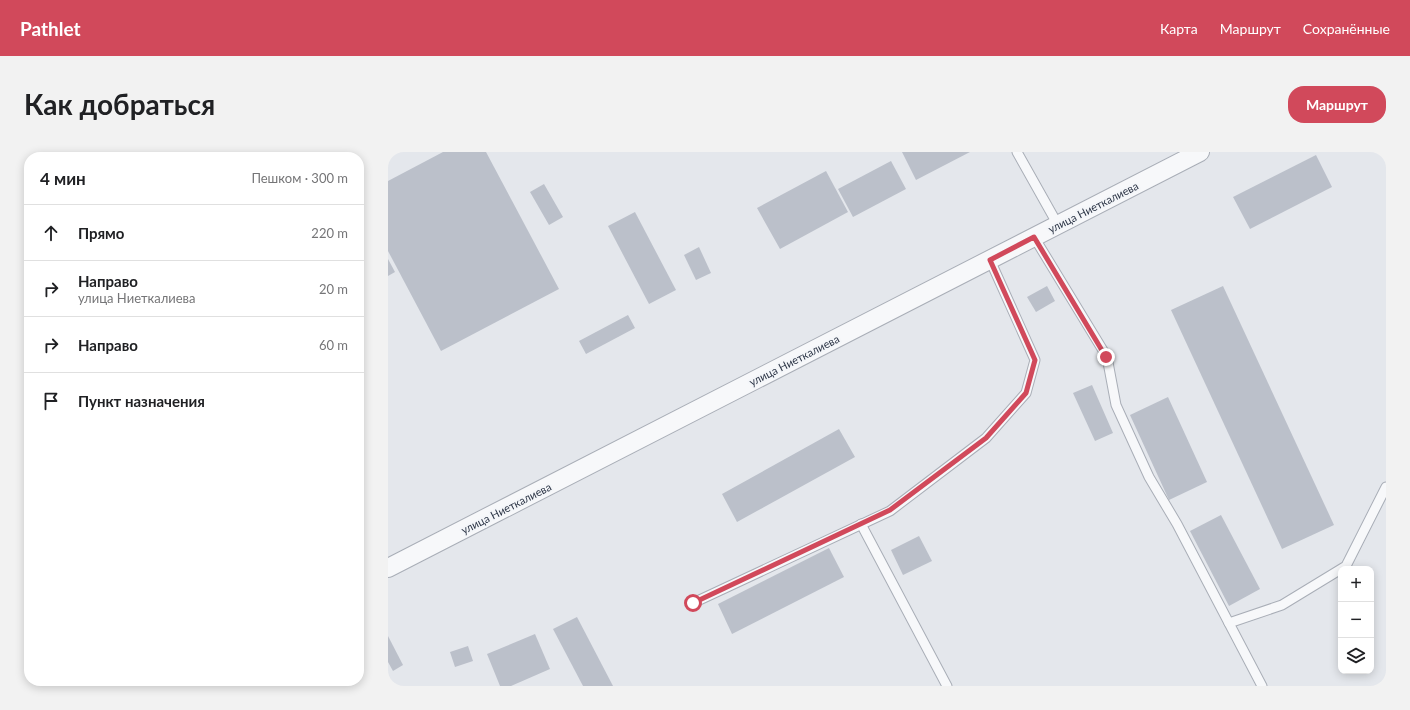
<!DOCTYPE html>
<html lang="ru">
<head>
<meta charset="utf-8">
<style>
  :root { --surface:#fff; --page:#f2f2f2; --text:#202124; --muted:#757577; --line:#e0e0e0; --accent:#d1495b }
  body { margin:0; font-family:Lato,sans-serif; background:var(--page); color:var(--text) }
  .controls { position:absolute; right:12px; bottom:12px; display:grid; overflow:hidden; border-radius:8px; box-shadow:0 2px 10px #0003 }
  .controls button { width:36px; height:36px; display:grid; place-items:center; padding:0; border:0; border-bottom:1px solid var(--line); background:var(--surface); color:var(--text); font:20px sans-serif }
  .stop { position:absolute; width:12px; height:12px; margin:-9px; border:3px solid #d1495b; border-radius:50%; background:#fff }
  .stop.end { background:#d1495b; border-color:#fff; box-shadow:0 1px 4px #0008 }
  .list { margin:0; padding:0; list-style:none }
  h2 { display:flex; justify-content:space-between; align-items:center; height:52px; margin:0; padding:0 16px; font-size:17px }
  h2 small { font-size:13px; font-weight:400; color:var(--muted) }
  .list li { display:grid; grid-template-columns:26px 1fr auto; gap:12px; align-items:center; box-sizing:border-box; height:56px; padding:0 16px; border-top:1px solid var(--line) }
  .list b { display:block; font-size:15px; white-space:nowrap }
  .list p { margin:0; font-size:13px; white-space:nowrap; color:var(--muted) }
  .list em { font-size:13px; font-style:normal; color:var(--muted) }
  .icon { flex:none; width:22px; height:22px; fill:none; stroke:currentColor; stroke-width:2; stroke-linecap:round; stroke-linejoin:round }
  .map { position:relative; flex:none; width:998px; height:534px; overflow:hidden; border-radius:16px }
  header { display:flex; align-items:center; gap:24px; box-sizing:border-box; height:56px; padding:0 20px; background:var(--accent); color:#fff }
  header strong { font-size:19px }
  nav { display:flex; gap:22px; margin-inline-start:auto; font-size:14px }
  .intro { display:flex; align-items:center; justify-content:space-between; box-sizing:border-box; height:96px; padding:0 24px }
  h1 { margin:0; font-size:28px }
  .button { padding:10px 18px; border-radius:16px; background:var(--accent); color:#fff; font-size:14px; font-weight:700 }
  main { display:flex; gap:24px; padding:0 24px }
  aside { flex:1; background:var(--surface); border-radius:16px; box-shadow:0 2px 10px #0003 }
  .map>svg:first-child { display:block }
  .building { fill:#bbc0ca }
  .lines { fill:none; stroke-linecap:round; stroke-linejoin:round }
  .lane-casing { stroke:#a9aeb7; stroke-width:11 }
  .street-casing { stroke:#a9aeb7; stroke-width:20 }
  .lane { stroke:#f7f8fa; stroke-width:9 }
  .street { stroke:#f7f8fa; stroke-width:18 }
  .route { stroke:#d1495b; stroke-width:5 }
  .labels { text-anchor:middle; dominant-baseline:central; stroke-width:4; stroke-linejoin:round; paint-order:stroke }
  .street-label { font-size:11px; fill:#2b3445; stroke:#f4f6f9 }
</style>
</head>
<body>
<header>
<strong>Pathlet</strong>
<nav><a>Карта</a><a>Маршрут</a><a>Сохранённые</a></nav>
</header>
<div class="intro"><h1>Как добраться</h1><a class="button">Маршрут</a></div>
<main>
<aside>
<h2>4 мин<small>Пешком · 300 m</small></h2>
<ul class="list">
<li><svg class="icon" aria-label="ahead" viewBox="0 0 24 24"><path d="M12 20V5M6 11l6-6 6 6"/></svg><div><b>Прямо</b></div><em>220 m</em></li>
<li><svg class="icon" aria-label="right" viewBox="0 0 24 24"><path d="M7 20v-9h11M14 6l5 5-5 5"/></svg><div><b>Направо</b><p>улица Ниеткалиева</p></div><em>20 m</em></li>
<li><svg class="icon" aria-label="right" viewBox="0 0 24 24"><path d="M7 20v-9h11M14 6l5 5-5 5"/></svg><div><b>Направо</b></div><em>60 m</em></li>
<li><svg class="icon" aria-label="arrive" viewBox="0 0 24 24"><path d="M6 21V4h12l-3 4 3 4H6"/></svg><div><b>Пункт назначения</b></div></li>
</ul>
</aside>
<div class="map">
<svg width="998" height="534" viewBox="0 0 998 534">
  <rect width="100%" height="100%" fill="#e4e7ec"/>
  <g class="building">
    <polygon points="55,0 98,0 171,137 53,199 0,99 0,29"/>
    <polygon points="514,0 582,0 528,28"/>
    <polygon points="928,3 944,35 862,77 845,45"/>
    <polygon points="503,9 518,37 465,65 450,37"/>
    <polygon points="438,19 460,60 392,97 369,56"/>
    <polygon points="156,32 175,65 161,73 142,40"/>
    <polygon points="247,60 288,138 261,152 220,74"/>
    <polygon points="311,95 323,121 308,128 296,103"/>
    <polygon points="0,107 7,120 0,124"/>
    <polygon points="659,134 667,149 648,160 639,145"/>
    <polygon points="835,134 946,373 894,397 783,158"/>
    <polygon points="240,163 247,176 198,202 191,189"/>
    <polygon points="704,233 725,281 707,289 685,241"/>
    <polygon points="780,245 819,330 781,348 742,263"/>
    <polygon points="451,277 467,305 349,370 334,342"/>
    <polygon points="833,363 872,437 841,454 802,379"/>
    <polygon points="531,384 544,409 515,423 503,398"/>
    <polygon points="441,396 456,425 344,482 330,452"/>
    <polygon points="189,465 225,534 195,534 165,477"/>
    <polygon points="147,482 162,517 123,534 112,534 99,502"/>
    <polygon points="0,484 15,513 5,519 0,510"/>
    <polygon points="80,494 85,509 67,515 62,500"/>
  </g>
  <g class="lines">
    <g class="lane-casing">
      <g id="lane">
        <polyline points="629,0 670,73"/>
        <polyline points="646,85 719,205 728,253 761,325 789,372 874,534"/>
        <polyline points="473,372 559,534"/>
        <polyline points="305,451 502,359 598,286 638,241 647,208 602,108"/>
        <polyline points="841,471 894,453 958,414 998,335"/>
      </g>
    </g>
    <g class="street-casing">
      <polyline id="street" points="0,416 812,0"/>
    </g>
    <use href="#lane" class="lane"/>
    <use href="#street" class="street"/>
  </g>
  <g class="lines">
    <polyline class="route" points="305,451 502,358 598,286 638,241 647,208 602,108 646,85 718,205"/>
  </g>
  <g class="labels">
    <g class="street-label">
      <text transform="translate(705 55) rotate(-27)">улица Ниеткалиева</text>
      <text transform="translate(406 208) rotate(-27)">улица Ниеткалиева</text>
      <text transform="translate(118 356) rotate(-27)">улица Ниеткалиева</text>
    </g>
  </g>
</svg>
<div class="controls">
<button>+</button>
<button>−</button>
<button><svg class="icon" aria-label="layers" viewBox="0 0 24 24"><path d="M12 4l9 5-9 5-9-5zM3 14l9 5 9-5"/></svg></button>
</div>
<div class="stop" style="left:305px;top:451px"></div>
<div class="stop end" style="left:718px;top:205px"></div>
</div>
</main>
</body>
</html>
